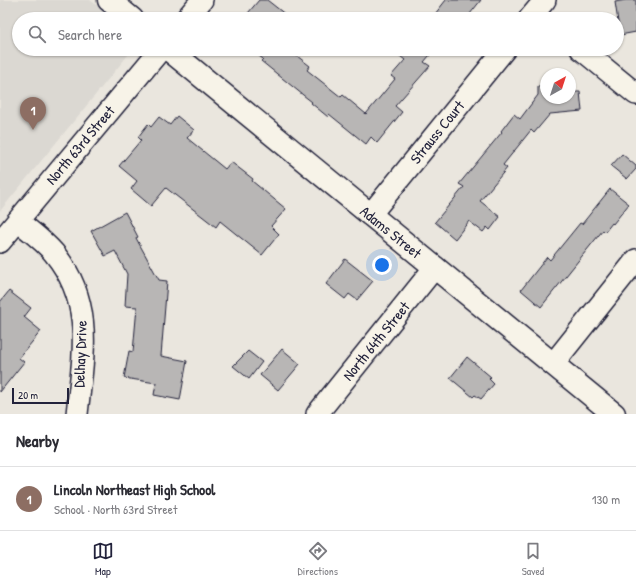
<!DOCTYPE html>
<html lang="en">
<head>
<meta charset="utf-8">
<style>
  :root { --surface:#fff; --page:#f2f2f3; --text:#2b2b33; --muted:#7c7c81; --line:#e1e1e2; --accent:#22223b }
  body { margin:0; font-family:"Patrick Hand",sans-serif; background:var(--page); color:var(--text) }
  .compass { position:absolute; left:540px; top:68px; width:36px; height:36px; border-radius:50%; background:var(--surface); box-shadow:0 1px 3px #0004; rotate:39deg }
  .scale { position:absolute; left:12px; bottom:10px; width:57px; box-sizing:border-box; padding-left:4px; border:2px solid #22223b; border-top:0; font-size:11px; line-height:14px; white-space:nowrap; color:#22223b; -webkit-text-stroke:3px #f7f3e8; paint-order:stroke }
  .you { position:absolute; left:382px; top:265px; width:14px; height:14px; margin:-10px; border:3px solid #fff; border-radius:50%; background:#1a73e8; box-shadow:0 0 0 6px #1a73e833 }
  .badge { display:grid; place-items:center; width:26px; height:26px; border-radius:50%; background:var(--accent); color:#fff; font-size:13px; font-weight:700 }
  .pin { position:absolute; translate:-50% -33px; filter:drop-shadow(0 1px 2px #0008) }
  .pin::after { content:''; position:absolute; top:21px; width:14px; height:12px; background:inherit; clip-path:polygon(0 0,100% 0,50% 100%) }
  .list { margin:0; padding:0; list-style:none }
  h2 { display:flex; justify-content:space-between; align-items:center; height:52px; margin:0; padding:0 16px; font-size:17px }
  h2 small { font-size:13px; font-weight:400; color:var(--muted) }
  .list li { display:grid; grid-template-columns:26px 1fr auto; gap:12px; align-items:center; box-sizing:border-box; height:64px; padding:0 16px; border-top:1px solid var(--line) }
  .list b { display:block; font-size:15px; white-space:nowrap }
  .list p { margin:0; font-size:13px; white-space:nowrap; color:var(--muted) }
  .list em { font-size:13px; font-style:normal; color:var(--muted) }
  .icon { flex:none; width:22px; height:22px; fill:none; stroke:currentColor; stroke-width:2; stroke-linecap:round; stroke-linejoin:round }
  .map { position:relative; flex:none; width:636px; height:414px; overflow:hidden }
  .search { position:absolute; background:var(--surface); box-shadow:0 1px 3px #0004; left:12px; right:12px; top:12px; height:44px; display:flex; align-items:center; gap:10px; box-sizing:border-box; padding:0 14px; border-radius:22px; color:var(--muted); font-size:15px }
  .sheet { height:116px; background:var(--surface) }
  nav { display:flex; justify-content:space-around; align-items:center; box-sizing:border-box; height:56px; border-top:1px solid var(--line); background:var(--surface); font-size:11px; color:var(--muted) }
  nav a { display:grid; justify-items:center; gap:2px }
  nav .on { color:var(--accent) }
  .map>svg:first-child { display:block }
  .built { fill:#dbd8d2 }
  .building { fill:#b8b6b5; stroke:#22223b }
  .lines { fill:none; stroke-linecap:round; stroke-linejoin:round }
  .minor-casing { stroke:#22223b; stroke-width:24 }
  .secondary-casing { stroke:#22223b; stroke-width:25 }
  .minor { stroke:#f7f3e8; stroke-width:21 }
  .secondary { stroke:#f7f3e8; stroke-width:22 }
  .labels { text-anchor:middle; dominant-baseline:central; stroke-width:3.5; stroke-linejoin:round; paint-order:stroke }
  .street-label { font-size:15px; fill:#22223b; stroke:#f7f3e8 }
</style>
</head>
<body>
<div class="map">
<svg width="636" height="414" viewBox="0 0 636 414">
  <rect width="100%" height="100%" fill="#eae6de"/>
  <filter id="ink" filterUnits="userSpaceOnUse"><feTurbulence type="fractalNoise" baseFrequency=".025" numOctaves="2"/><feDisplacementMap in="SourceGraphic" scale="8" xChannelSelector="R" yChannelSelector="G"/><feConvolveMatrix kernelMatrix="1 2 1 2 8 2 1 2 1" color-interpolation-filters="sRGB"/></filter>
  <g filter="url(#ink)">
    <polygon class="built" points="0,0 90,0 114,19 19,19 19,49 133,49 0,211"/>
    <g class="building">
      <polygon points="259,0 267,0 291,19 243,19"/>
      <polygon points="446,0 481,0 466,19 431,19"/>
      <polygon points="626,0 636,0 636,32 620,35 615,2"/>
      <polygon points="250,49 288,49 310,66 307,70 341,97 343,95 366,114 395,79 391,76 405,60 391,49 435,49 424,62 430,66 395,106 402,112 377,143 371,137 366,144 329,114 328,117 311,103 312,102 303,95 261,61 263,59"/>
      <polygon points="570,84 571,84 572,92 580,92 582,111 550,114 534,133 531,130 503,165 507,168 480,201 500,217 490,230 487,227 483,232 469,221 455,239 435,222 464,187 459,184 502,132 501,131 514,114 520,119 538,95 538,86 546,86 546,98 570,98"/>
      <polygon points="177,116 194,130 187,138 225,169 231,162 253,179 252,181 286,209 271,226 279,234 262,255 220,221 216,227 166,188 151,206 131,189 137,181 119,166 141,140 138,137 148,124 151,127 159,117 170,125"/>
      <polygon points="622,154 636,166 636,169 627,179 611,166"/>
      <polygon points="610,189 629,204 613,224 612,223 605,232 603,230 541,307 521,290 547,257 550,260 580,223 582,224"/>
      <polygon points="125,212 138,237 136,238 159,280 167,281 161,356 187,361 180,400 154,395 156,383 124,378 129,351 133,352 137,307 125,306 127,274 115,251 105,256 91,231"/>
      <polygon points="345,259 373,281 357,300 349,294 345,299 326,284"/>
      <polygon points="9,291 31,308 24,317 41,331 19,358 24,362 0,392 0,302"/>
      <polygon points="282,349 300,364 278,390 260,375"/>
      <polygon points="248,351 262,362 249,379 233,366"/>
      <polygon points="467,357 491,377 489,379 494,384 481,399 475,395 473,397 450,378"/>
    </g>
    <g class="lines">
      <g class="minor-casing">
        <g id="minor">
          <polyline points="186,19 202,0"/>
          <polyline points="529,19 545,0"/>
          <polyline points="581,49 636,94"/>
          <polyline points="370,215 505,49"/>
          <path d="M18,221C30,231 44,241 54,253C95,303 83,356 77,414"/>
          <polyline points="0,242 161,49"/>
          <polyline points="553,364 636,260"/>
          <polyline points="317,414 435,267"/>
        </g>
      </g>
      <g class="secondary-casing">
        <g id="secondary">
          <polyline points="109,0 132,19"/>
          <polyline points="168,49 614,414"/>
        </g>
      </g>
      <use href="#minor" class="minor"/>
      <use href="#secondary" class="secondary"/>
    </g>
  </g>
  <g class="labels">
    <g class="street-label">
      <text transform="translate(437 132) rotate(-51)">Strauss Court</text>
      <text transform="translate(80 145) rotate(-50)">North 63rd Street</text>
      <text transform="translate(391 232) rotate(39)">Adams Street</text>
      <text transform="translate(376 341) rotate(-51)">North 64th Street</text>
      <text transform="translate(80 354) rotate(-88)">Delhay Drive</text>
    </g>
  </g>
</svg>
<svg class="compass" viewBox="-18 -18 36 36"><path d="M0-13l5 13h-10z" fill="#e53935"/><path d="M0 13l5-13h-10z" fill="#7c7c81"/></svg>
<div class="scale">20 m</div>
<div class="you"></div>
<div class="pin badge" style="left:33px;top:130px;background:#8d6e63">1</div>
<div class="search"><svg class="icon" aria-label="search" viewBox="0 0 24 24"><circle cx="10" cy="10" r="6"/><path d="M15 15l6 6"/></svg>Search here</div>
</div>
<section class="sheet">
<h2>Nearby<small></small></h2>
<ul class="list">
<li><span class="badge" style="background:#8d6e63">1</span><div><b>Lincoln Northeast High School</b><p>School · North 63rd Street</p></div><em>130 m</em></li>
</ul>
</section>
<nav>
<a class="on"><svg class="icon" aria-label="map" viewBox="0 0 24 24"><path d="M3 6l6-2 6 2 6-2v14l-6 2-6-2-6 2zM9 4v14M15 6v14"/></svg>Map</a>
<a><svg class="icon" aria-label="directions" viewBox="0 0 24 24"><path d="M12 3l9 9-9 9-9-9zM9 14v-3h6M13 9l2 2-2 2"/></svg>Directions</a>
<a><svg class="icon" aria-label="saved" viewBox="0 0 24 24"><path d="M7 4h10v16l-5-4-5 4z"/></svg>Saved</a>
</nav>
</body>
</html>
